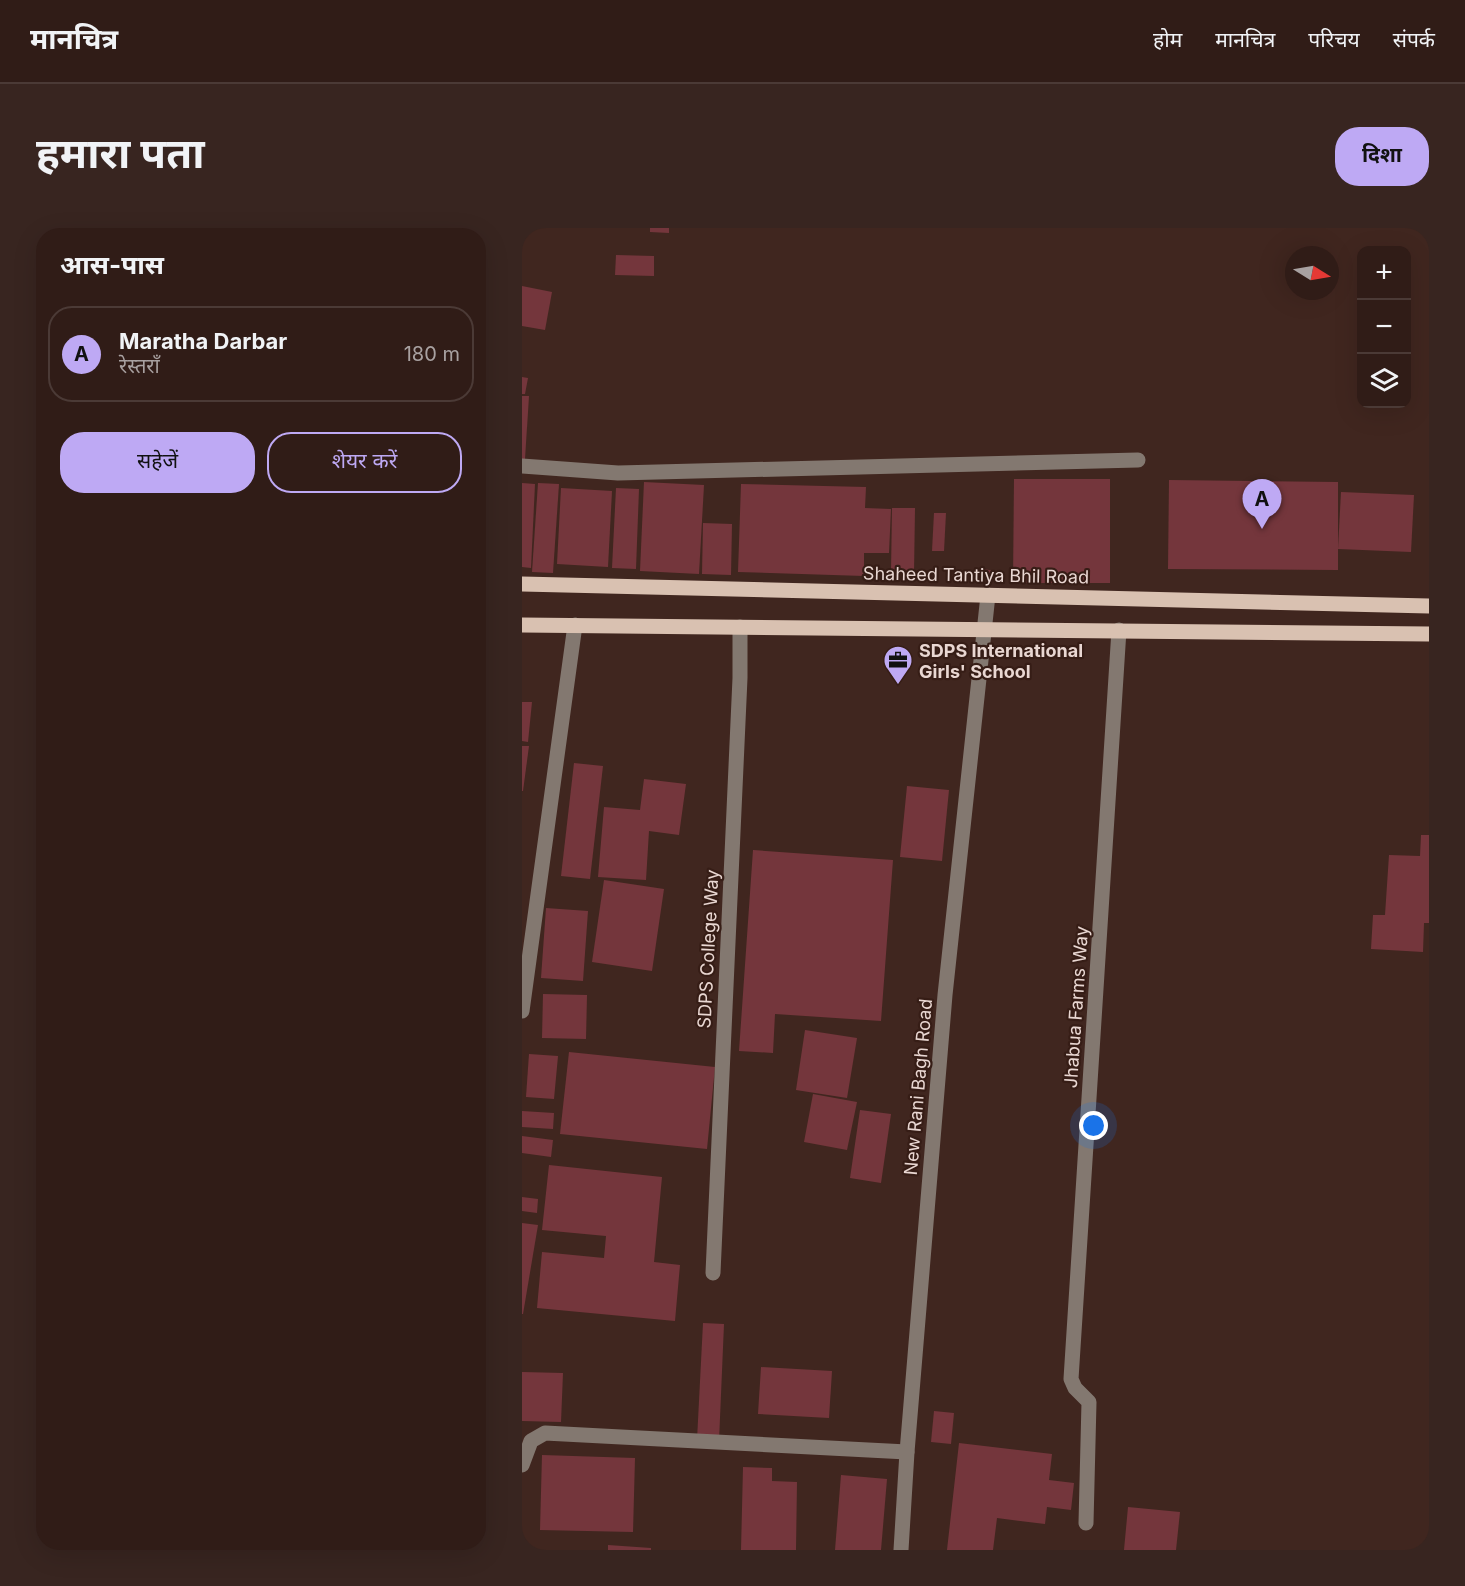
<!DOCTYPE html>
<html lang="hi">
<head>
<meta charset="utf-8">
<style>
  :root { --surface:#301c17; --page:#382520; --text:#f1f3f6; --muted:#a8a1a1; --line:#4b3a36; --accent:#bea9f4 }
  body { margin:0; font-family:Inter,"Noto Sans Devanagari",sans-serif; background:var(--page); color:var(--text) }
  .controls { position:absolute; right:18px; top:18px; display:grid; overflow:hidden; border-radius:12px; box-shadow:0 6px 24px #0002 }
  .controls button { width:54px; height:54px; display:grid; place-items:center; padding:0; border:0; border-bottom:2px solid var(--line); background:var(--surface); color:var(--text); font:30px sans-serif }
  .compass { position:absolute; left:763px; top:18px; width:54px; height:54px; border-radius:50%; background:var(--surface); box-shadow:0 6px 24px #0002; rotate:101deg }
  .you { position:absolute; left:572px; top:898px; width:21px; height:21px; margin:-15px; border:4px solid #fff; border-radius:50%; background:#1a73e8; box-shadow:0 0 0 9px #1a73e833 }
  .badge { display:grid; place-items:center; width:39px; height:39px; border-radius:50%; background:var(--accent); color:#111; font-size:20px; font-weight:700 }
  .pin { position:absolute; translate:-50% -50px; filter:drop-shadow(0 2px 3px #0008) }
  .pin::after { content:''; position:absolute; top:32px; width:21px; height:18px; background:inherit; clip-path:polygon(0 0,100% 0,50% 100%) }
  .list { margin:0; padding:0; list-style:none }
  h2 { display:flex; justify-content:space-between; align-items:center; height:78px; margin:0; padding:0 24px; font-size:26px }
  h2 small { font-size:20px; font-weight:400; color:var(--muted) }
  .list li { display:grid; grid-template-columns:39px 1fr auto; gap:18px; align-items:center; box-sizing:border-box; height:96px; margin:0 12px 12px; padding:0 12px; border:2px solid var(--line); border-radius:24px }
  .list b { display:block; font-size:22px; white-space:nowrap }
  .list p { margin:0; font-size:20px; white-space:nowrap; color:var(--muted) }
  .list em { font-size:20px; font-style:normal; color:var(--muted) }
  .actions { display:flex; gap:12px; padding:18px 24px }
  .actions a { flex:1; padding:14px 0; border:2px solid var(--accent); border-radius:24px; text-align:center; font-size:21px; color:var(--accent) }
  .actions .main { background:var(--accent); color:#111 }
  .icon { flex:none; width:33px; height:33px; fill:none; stroke:currentColor; stroke-width:2; stroke-linecap:round; stroke-linejoin:round }
  .map { position:relative; flex:none; width:907px; height:1322px; overflow:hidden; border-radius:24px }
  header { display:flex; align-items:center; gap:36px; box-sizing:border-box; height:84px; padding:0 30px; background:var(--surface); border-bottom:2px solid var(--line) }
  header strong { font-size:28px }
  nav { display:flex; gap:33px; margin-inline-start:auto; font-size:21px }
  .intro { display:flex; align-items:center; justify-content:space-between; box-sizing:border-box; height:144px; padding:0 36px }
  h1 { margin:0; font-size:42px }
  .button { padding:15px 27px; border-radius:24px; background:var(--accent); color:#111; font-size:21px; font-weight:700 }
  main { display:flex; gap:36px; padding:0 36px }
  aside { flex:1; background:var(--surface); border-radius:24px; box-shadow:0 6px 24px #0002 }
  .map>svg:first-child { display:block }
  .building { fill:#74363c }
  .lines { fill:none; stroke-linecap:round; stroke-linejoin:round }
  .minor { stroke:#837870; stroke-width:15 }
  .major { stroke:#d9c1b1; stroke-width:15 }
  .labels { text-anchor:middle; dominant-baseline:central; stroke-width:4.5; stroke-linejoin:round; paint-order:stroke }
  .street-label { font-size:18px; fill:#e9d7d2; stroke:#361d16 }
  .poi-label { font-size:18px; font-weight:bold; fill:#e9d7d2; stroke:#361d16; text-anchor:start }
</style>
</head>
<body>
<header>
<strong>मानचित्र</strong>
<nav><a>होम</a><a>मानचित्र</a><a>परिचय</a><a>संपर्क</a></nav>
</header>
<div class="intro"><h1>हमारा पता</h1><a class="button">दिशा</a></div>
<main>
<aside>
<h2>आस-पास<small></small></h2>
<ul class="list">
<li><span class="badge">A</span><div><b>Maratha Darbar</b><p>रेस्तराँ</p></div><em>180 m</em></li>
</ul>
<div class="actions"><a class="main">सहेजें</a><a>शेयर करें</a></div>
</aside>
<div class="map">
<svg width="907" height="1322" viewBox="0 0 907 1322">
  <rect width="100%" height="100%" fill="#40261f"/>
  <g class="building">
    <polygon points="128,0 147,0 147,5 128,4"/>
    <polygon points="94,27 132,28 132,48 93,47"/>
    <polygon points="0,58 30,64 23,102 0,98"/>
    <polygon points="0,149 6,150 3,166 0,166"/>
    <polygon points="0,168 7,168 3,231 0,231"/>
    <polygon points="492,251 588,251 588,355 491,355"/>
    <polygon points="647,252 816,254 816,342 646,341"/>
    <polygon points="122,254 182,257 177,346 118,343"/>
    <polygon points="0,255 13,256 9,340 0,339"/>
    <polygon points="16,255 37,256 31,345 10,344"/>
    <polygon points="219,256 344,259 343,280 369,281 367,325 342,325 342,348 216,344"/>
    <polygon points="39,260 90,263 86,339 35,336"/>
    <polygon points="94,260 117,261 114,341 90,340"/>
    <polygon points="819,264 892,267 889,324 816,321"/>
    <polygon points="370,280 393,280 392,344 369,344"/>
    <polygon points="412,285 424,285 422,323 410,323"/>
    <polygon points="181,295 210,296 209,347 180,346"/>
    <polygon points="461,341 473,343 471,353 460,351"/>
    <polygon points="0,474 10,474 6,514 0,513"/>
    <polygon points="0,518 7,518 1,563 0,563"/>
    <polygon points="52,535 81,538 68,651 39,648"/>
    <polygon points="122,551 164,556 157,607 127,603 124,652 76,649 82,579 118,582"/>
    <polygon points="385,558 427,562 420,633 378,629"/>
    <polygon points="899,607 907,607 907,695 902,695 901,724 849,721 851,687 863,687 867,627 898,628"/>
    <polygon points="231,622 371,632 359,793 253,786 251,825 217,823"/>
    <polygon points="82,652 142,661 130,743 70,734"/>
    <polygon points="24,680 66,683 61,753 19,750"/>
    <polygon points="21,766 65,767 64,811 20,810"/>
    <polygon points="283,802 335,810 325,870 274,862"/>
    <polygon points="47,824 193,839 185,921 38,906"/>
    <polygon points="7,826 36,828 32,871 4,869"/>
    <polygon points="291,866 335,874 325,922 282,914"/>
    <polygon points="338,882 369,886 359,955 328,950"/>
    <polygon points="0,883 32,885 31,901 0,899"/>
    <polygon points="0,908 31,912 29,929 0,925"/>
    <polygon points="27,937 140,949 132,1034 158,1037 153,1093 15,1080 20,1024 82,1030 84,1008 20,1002"/>
    <polygon points="0,969 16,971 15,985 0,983"/>
    <polygon points="0,995 16,997 1,1086 0,1086"/>
    <polygon points="181,1095 202,1096 197,1213 175,1212"/>
    <polygon points="239,1139 310,1143 307,1190 236,1186"/>
    <polygon points="0,1144 41,1145 39,1194 0,1193"/>
    <polygon points="412,1183 432,1185 429,1216 409,1214"/>
    <polygon points="437,1215 530,1226 527,1252 552,1255 549,1282 525,1279 523,1296 475,1290 471,1322 425,1322"/>
    <polygon points="20,1227 113,1230 111,1304 18,1302"/>
    <polygon points="221,1239 250,1240 250,1253 275,1254 274,1322 219,1322"/>
    <polygon points="319,1247 365,1251 359,1322 313,1322"/>
    <polygon points="606,1279 658,1284 654,1322 602,1322"/>
    <polygon points="86,1317 129,1320 129,1322 86,1322"/>
  </g>
  <g class="lines">
    <g class="minor">
      <polyline points="0,238 96,245 616,232"/>
      <polyline points="0,783 53,397"/>
      <polyline points="191,1045 218,450 218,399"/>
      <polyline points="0,1237 9,1213 23,1205 385,1224"/>
      <polyline points="564,1295 567,1174 553,1160 549,1151 597,402"/>
      <polyline points="379,1322 385,1224 423,767 466,367"/>
    </g>
    <g class="major">
      <polyline points="0,356 907,378"/>
      <polyline points="0,397 907,406"/>
    </g>
  </g>
  <defs>
    <g id="office-pin" transform="scale(1.5)"><path d="M0 17L-7.5 6A9.5 9.5 0 1 1 7.5 6Z" fill="#bea9f4" stroke="#361d16"/><path d="M-6-3h4V-5.5h4V-3h4V5H-6ZM-1-4.5V-3h2v-1.5ZM-6 0V1H6V0Z" fill="#111"/></g>
  </defs>
  <g fill-rule="evenodd">
    <use href="#office-pin" x="376" y="432"/>
  </g>
  <g class="labels">
    <g class="street-label">
      <text transform="translate(454 347) rotate(1)">Shaheed Tantiya Bhil Road</text>
      <text transform="translate(186 721) rotate(-87)">SDPS College Way</text>
      <text transform="translate(554 779) rotate(-86)">Jhabua Farms Way</text>
      <text transform="translate(396 859) rotate(-85)">New Rani Bagh Road</text>
    </g>
    <g class="poi-label">
      <text x="397" y="422">SDPS International<tspan x="397" dy="21">Girls' School</tspan></text>
    </g>
  </g>
</svg>
<div class="controls">
<button>+</button>
<button>−</button>
<button><svg class="icon" aria-label="layers" viewBox="0 0 24 24"><path d="M12 4l9 5-9 5-9-5zM3 14l9 5 9-5"/></svg></button>
</div>
<svg class="compass" viewBox="-18 -18 36 36"><path d="M0-13l5 13h-10z" fill="#e53935"/><path d="M0 13l5-13h-10z" fill="#a8a1a1"/></svg>
<div class="you"></div>
<div class="pin badge" style="left:740px;top:301px">A</div>
</div>
</main>
</body>
</html>
